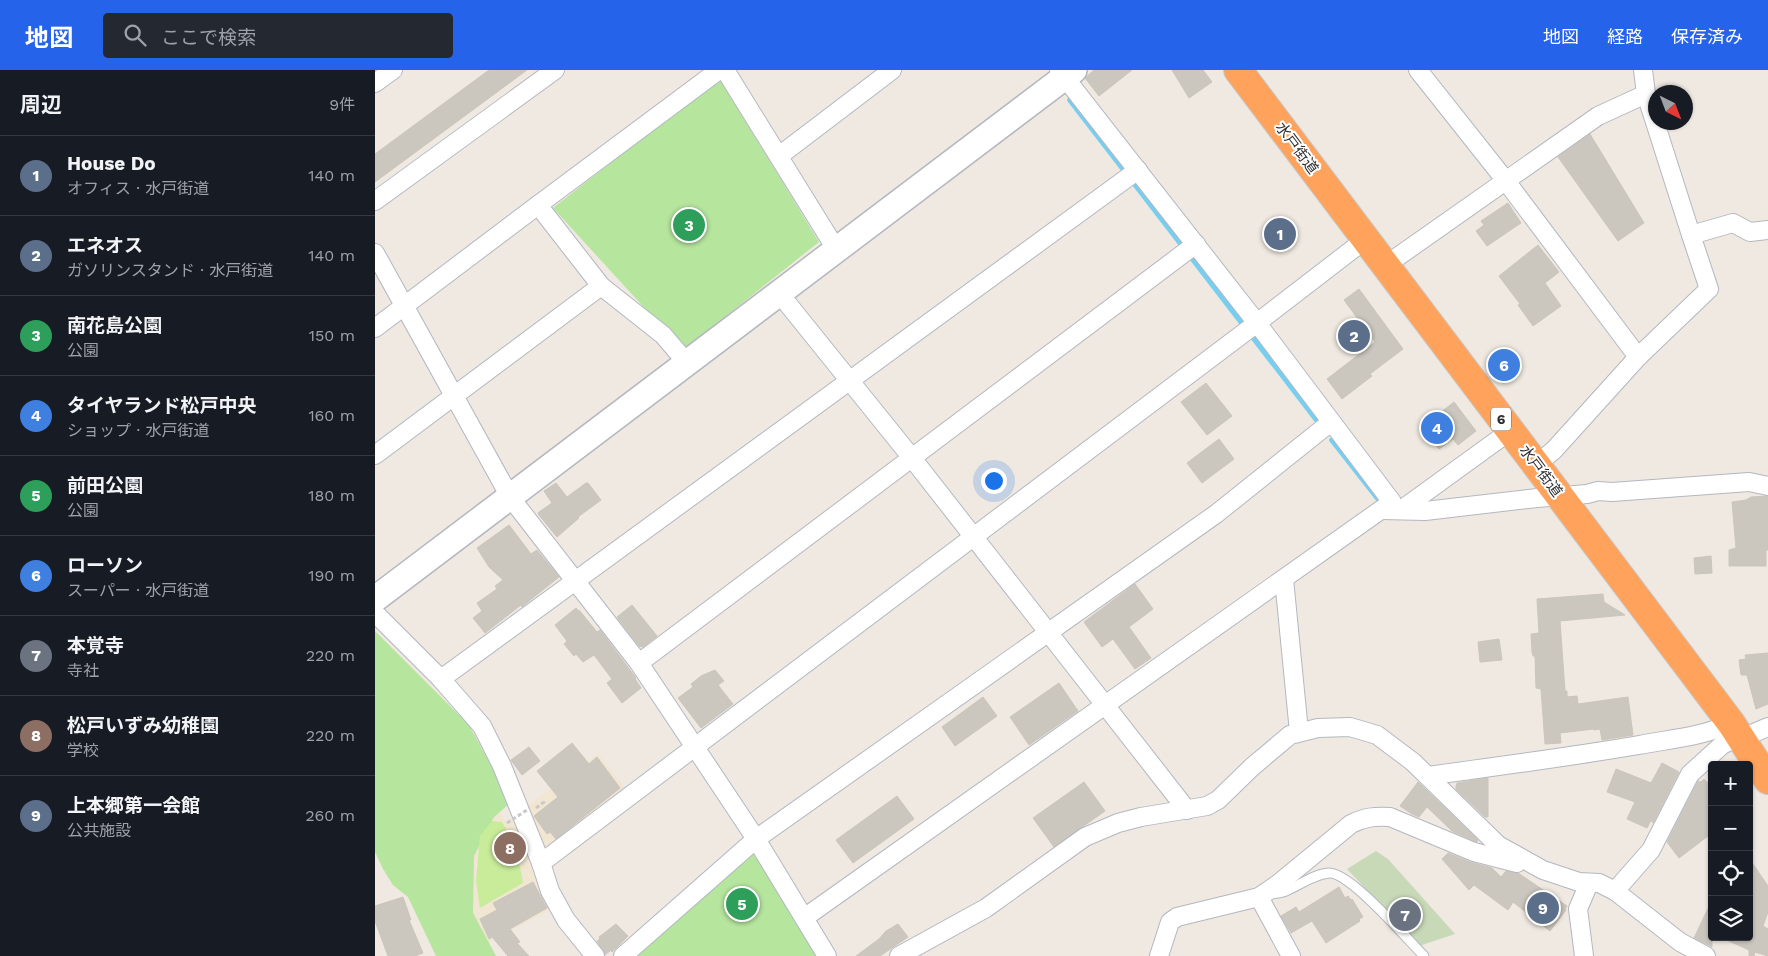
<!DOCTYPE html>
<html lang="ja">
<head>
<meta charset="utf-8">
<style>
  :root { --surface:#171b24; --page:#242831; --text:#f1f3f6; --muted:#9ea1a6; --line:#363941; --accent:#2563eb }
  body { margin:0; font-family:"Work Sans","Noto Sans JP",sans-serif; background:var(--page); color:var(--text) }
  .controls { position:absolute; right:15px; bottom:15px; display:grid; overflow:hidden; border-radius:5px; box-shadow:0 1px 4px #0004 }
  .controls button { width:45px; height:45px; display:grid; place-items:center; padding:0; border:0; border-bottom:1px solid var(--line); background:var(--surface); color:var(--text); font:25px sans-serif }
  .compass { position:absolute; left:1273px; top:15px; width:45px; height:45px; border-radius:50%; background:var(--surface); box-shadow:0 1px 4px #0004; rotate:138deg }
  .you { position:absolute; left:618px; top:410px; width:18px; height:18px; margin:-12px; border:4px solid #fff; border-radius:50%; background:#1a73e8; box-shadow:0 0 0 8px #1a73e833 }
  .badge { display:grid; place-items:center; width:32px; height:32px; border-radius:50%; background:var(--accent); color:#fff; font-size:16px; font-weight:700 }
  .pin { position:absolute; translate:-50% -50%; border:2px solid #fff; box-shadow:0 1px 5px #0006 }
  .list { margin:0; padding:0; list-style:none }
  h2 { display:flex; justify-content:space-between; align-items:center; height:65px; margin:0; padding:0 20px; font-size:21px }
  h2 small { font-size:16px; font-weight:400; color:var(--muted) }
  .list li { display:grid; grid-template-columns:32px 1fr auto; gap:15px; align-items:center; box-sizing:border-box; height:80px; padding:0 20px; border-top:1px solid var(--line) }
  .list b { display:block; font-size:19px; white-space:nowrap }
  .list p { margin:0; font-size:16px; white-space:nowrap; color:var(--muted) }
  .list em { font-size:16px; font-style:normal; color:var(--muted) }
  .icon { flex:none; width:28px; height:28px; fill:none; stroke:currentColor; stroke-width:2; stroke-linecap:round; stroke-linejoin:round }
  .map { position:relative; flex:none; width:1393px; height:886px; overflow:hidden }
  header { display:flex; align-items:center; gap:30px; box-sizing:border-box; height:70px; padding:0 25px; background:var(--accent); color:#fff }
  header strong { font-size:24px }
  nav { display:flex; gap:28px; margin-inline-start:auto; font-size:18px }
  .search { width:350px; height:45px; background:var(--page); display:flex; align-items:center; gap:12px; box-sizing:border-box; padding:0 18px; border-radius:5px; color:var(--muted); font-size:19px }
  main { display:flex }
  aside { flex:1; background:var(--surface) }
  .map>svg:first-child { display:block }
  .education { fill:#f0e6d1 }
  .green { fill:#b6e59e }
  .cemetery { fill:#c8d9b8 }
  .pitch { fill:#c9ec9a }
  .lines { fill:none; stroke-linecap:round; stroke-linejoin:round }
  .stream { stroke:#75cff0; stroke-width:5.5 }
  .building { fill:#cbc7bf; stroke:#cbc5ba }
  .lane-casing { stroke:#b4b7c1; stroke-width:11 }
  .street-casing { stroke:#b4b7c1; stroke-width:20 }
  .secondary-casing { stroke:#b4b7c1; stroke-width:28 }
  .highway-casing { stroke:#c9c9c9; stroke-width:30 }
  .path { stroke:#c9c9c9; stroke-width:3; stroke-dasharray:4 2.5; stroke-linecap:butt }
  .lane { stroke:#fff; stroke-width:9 }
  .street { stroke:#fff; stroke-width:18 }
  .secondary { stroke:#fff; stroke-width:25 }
  .highway { stroke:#ffa35c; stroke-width:28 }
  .path-bridge { stroke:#c9c9c9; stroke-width:3; stroke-dasharray:4 2.5; stroke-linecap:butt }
  .labels { text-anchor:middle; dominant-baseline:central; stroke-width:4; stroke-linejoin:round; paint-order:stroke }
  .shield { fill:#fff; stroke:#6d6d6d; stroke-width:1 }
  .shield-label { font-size:14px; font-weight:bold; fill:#2e2e2e }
  .street-label { font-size:15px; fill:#2e2e2e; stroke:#fff }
</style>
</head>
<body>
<header>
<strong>地図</strong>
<div class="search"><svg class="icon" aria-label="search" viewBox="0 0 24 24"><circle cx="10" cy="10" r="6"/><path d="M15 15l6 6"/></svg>ここで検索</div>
<nav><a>地図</a><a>経路</a><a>保存済み</a></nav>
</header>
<main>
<aside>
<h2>周辺<small>9件</small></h2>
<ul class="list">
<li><span class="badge" style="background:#5c6f8a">1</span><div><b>House Do</b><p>オフィス · 水戸街道</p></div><em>140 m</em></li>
<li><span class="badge" style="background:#5c6f8a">2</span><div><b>エネオス</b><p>ガソリンスタンド · 水戸街道</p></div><em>140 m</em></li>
<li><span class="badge" style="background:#2e9e5b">3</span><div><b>南花島公園</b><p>公園</p></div><em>150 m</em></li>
<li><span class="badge" style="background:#3f7fe0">4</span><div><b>タイヤランド松戸中央</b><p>ショップ · 水戸街道</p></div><em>160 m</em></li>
<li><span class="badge" style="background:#2e9e5b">5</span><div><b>前田公園</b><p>公園</p></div><em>180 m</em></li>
<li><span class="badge" style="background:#3f7fe0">6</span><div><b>ローソン</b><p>スーパー · 水戸街道</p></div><em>190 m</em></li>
<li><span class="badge" style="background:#6b7280">7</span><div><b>本覚寺</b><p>寺社</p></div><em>220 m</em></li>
<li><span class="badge" style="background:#8d6e63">8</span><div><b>松戸いずみ幼稚園</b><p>学校</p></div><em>220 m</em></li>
<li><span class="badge" style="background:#5c6f8a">9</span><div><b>上本郷第一会館</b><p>公共施設</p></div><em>260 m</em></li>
</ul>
</aside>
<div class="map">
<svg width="1393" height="886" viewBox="0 0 1393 886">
  <rect width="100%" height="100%" fill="#efe9e1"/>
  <polygon class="education" points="223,684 250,718 156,792 158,803 175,840 109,875 91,822 97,764 118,729 131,752"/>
  <g class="green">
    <polygon points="344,8 444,172 308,280 178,138"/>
    <polygon points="0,561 94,655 120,703 134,734 119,747 99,786 98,843 121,886 61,886 33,827 18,815 8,799 0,782"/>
    <polygon points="381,782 445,886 260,886"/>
  </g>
  <polygon class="cemetery" points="1001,781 1013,789 1080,864 1044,876 972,799"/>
  <polygon class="pitch" points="117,751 127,752 141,776 148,813 105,838 101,811 105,766"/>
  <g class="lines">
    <g class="stream">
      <polyline points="695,30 941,349"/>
      <polyline points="957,370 1008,435"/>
    </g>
  </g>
  <g class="building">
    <polygon points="114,0 152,0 0,112 0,84"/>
    <polygon points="719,0 757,0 724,26 710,8"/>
    <polygon points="797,0 828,0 837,12 814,28"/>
    <polygon points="1215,64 1269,153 1243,171 1183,87"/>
    <polygon points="1133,133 1146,153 1112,176 1101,161 1109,155 1106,151"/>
    <polygon points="1163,175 1184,202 1170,213 1186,236 1158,256 1143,235 1145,234 1124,206"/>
    <polygon points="984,219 1028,279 995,304 997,306 967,329 952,309 1000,272 969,230"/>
    <polygon points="831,313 857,346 832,365 806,332"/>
    <polygon points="1079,332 1101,361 1083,375 1078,369 1064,379 1047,357"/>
    <polygon points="844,369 859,389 827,413 812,393"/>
    <polygon points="181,413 192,427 211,413 213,413 226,430 203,447 204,448 182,467 163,444 164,442 177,433 169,421"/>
    <polygon points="1393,426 1393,480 1391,480 1391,496 1354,496 1354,480 1361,478 1357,432 1371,430 1376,427"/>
    <polygon points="134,455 156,484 162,480 184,507 154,531 147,537 146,535 110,563 98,548 107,541 102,533 122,519 120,516 128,510 114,497 102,478"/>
    <polygon points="1336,486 1337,503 1320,504 1319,488"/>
    <polygon points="760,514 778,539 754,557 776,588 760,599 738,569 727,577 709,552"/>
    <polygon points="1228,524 1229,532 1250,545 1185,551 1190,621 1192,621 1192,627 1202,626 1203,634 1253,627 1258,665 1227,670 1225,659 1219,660 1219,659 1185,663 1186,673 1170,674 1166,619 1161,618 1160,586 1158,586 1157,582 1156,564 1164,563 1162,529"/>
    <polygon points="257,535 282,566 268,577 264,576 242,547"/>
    <polygon points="201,538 203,541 204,540 222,562 225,560 261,608 260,609 266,618 247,633 232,613 237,609 219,585 208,592 201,584 199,586 189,574 192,571 180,555"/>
    <polygon points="1124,569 1127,590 1105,592 1103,572"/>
    <polygon points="1393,583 1393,634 1381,639 1372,605 1366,605 1364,590 1371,589 1370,585"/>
    <polygon points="340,600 349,611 343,615 358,634 326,658 303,628 318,617 316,614 326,606"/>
    <polygon points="684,613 703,641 654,675 635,647"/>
    <polygon points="608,627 622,646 580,676 567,657"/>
    <polygon points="197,673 214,694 222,687 245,718 181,769 175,762 172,764 159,746 183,727 162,701"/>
    <polygon points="154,677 165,691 147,705 136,690"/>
    <polygon points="1287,693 1304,702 1278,753 1276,750 1272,758 1252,749 1260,732 1232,722 1241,699 1276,713"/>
    <polygon points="1113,708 1113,747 1110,747 1081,719 1081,716 1082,713"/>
    <polygon points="1329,709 1337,717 1337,763 1304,788 1292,772 1323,711 1326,712"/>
    <polygon points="709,712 730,741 679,777 658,748"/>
    <polygon points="1043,712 1103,770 1102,772 1077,761 1052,737 1044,747 1037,744 1025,736"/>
    <polygon points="522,726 539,749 478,793 461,770"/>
    <polygon points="1073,783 1095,792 1117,798 1126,807 1131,801 1143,803 1192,836 1190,839 1191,840 1175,861 1138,832 1133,840 1099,815 1094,820 1067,789"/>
    <polygon points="1374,788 1393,816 1393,842 1388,856 1393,859 1393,886 1380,882 1379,886 1374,886 1374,880 1345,867 1374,867"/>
    <polygon points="158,812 172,838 135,859 145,872 142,873 154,886 133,886 117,867 114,869 105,849 122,840 118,833"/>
    <polygon points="964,817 970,828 973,826 976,830 977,829 988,847 984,849 985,851 951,873 937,851 916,863 906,846 921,837 924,842"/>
    <polygon points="28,827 36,850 34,850 48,883 40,886 13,886 0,851 0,836"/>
    <polygon points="1337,830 1337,877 1319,868"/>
    <polygon points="241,854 253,866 237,882 236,880 230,885 222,871 225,869 224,867"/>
    <polygon points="523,854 533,867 505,886 481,886 504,869 511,861"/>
  </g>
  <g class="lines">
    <g class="lane-casing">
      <path id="lane" d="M896,824C901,823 907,823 911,821C925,815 939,804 954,803C975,802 1033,870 1049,886"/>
    </g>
    <g class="street-casing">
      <g id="street">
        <polyline points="350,0 461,179"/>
        <polyline points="1043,0 1131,111 1263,287"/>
        <polyline points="0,13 18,0"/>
        <polyline points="1271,24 1316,165"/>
        <polyline points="404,86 517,0"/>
        <polyline points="0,131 180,0"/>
        <polyline points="0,183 135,427 264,593 381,769 452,886"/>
        <polyline points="1011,195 1223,46 1271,24 1268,0"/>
        <polyline points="404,223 537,388 812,740"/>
        <polyline points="0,258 163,135"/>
        <polyline points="312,293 288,265 226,216 163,135 344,0"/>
        <polyline points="0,385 226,216"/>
        <polyline points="1161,395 1179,380 1263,287 1334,219 1316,165 1358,153 1375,162 1393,160"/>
        <polyline points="1007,440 1050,441 1162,428 1212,424 1223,421 1237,422 1374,412 1393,416"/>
        <polyline points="1026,440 1135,361"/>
        <polyline points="909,509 924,662"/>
        <polyline points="0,543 66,609 107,656 127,696 166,793 175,821 191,850 220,886"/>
        <polyline points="264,593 821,174"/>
        <polyline points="66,609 763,100"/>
        <path d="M1053,706C1123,696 1194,687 1264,675C1295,669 1327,667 1356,653"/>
        <polyline points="166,793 882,253 991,169"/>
        <polyline points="884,827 916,886"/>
        <polyline points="429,848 1017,432 882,253 684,0"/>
        <polyline points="248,886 381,769 841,444 956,352"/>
        <polyline points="524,886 611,838 710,767 743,753 766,747 832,736 843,730 877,697 915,665 943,658 975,657 1002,665 1038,692 1123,775 1168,800 1204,812 1224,813 1240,821"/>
        <path d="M784,886L795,852L802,847L884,827L903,814L976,754C990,747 1000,746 1015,747L1099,782L1142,793"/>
        <polyline points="1209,886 1203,839 1214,813"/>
        <polyline points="1331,886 1305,872 1240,821 1276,780 1315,704 1347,675 1357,670 1367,668 1393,657"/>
      </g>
    </g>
    <g class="secondary-casing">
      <polyline id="secondary" points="0,529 699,0"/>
    </g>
    <g class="highway-casing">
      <polyline id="highway" points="863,0 1356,653 1393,710"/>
    </g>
    <polyline class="path" points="161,738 169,732 168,730"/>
    <use href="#lane" class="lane"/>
    <use href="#street" class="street"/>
    <use href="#secondary" class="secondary"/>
    <use href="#highway" class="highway"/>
    <polyline class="path-bridge" points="132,753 155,738"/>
  </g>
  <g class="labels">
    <rect class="shield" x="1116" y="337.5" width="20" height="23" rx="4"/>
    <g class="shield-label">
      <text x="1126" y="349">6</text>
    </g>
    <g class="street-label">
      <text transform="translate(922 78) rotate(53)">水戸街道</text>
      <text transform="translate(1166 401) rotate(53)">水戸街道</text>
    </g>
  </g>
</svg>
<div class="controls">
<button>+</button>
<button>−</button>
<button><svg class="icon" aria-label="locate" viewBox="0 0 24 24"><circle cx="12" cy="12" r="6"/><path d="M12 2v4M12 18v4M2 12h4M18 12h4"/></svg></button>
<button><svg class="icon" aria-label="layers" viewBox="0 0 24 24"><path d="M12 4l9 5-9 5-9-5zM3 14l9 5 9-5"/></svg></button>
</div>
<svg class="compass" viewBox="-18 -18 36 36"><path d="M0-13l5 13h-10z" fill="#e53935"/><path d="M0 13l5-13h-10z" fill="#9ea1a6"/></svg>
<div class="you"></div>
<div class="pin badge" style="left:905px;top:164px;background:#5c6f8a">1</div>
<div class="pin badge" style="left:979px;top:266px;background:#5c6f8a">2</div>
<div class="pin badge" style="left:314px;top:155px;background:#2e9e5b">3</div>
<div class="pin badge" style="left:1062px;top:358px;background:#3f7fe0">4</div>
<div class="pin badge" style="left:367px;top:834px;background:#2e9e5b">5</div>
<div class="pin badge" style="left:1129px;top:295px;background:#3f7fe0">6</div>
<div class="pin badge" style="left:1030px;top:845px;background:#6b7280">7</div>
<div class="pin badge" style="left:135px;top:778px;background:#8d6e63">8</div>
<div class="pin badge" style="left:1168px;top:838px;background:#5c6f8a">9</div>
</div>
</main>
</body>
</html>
